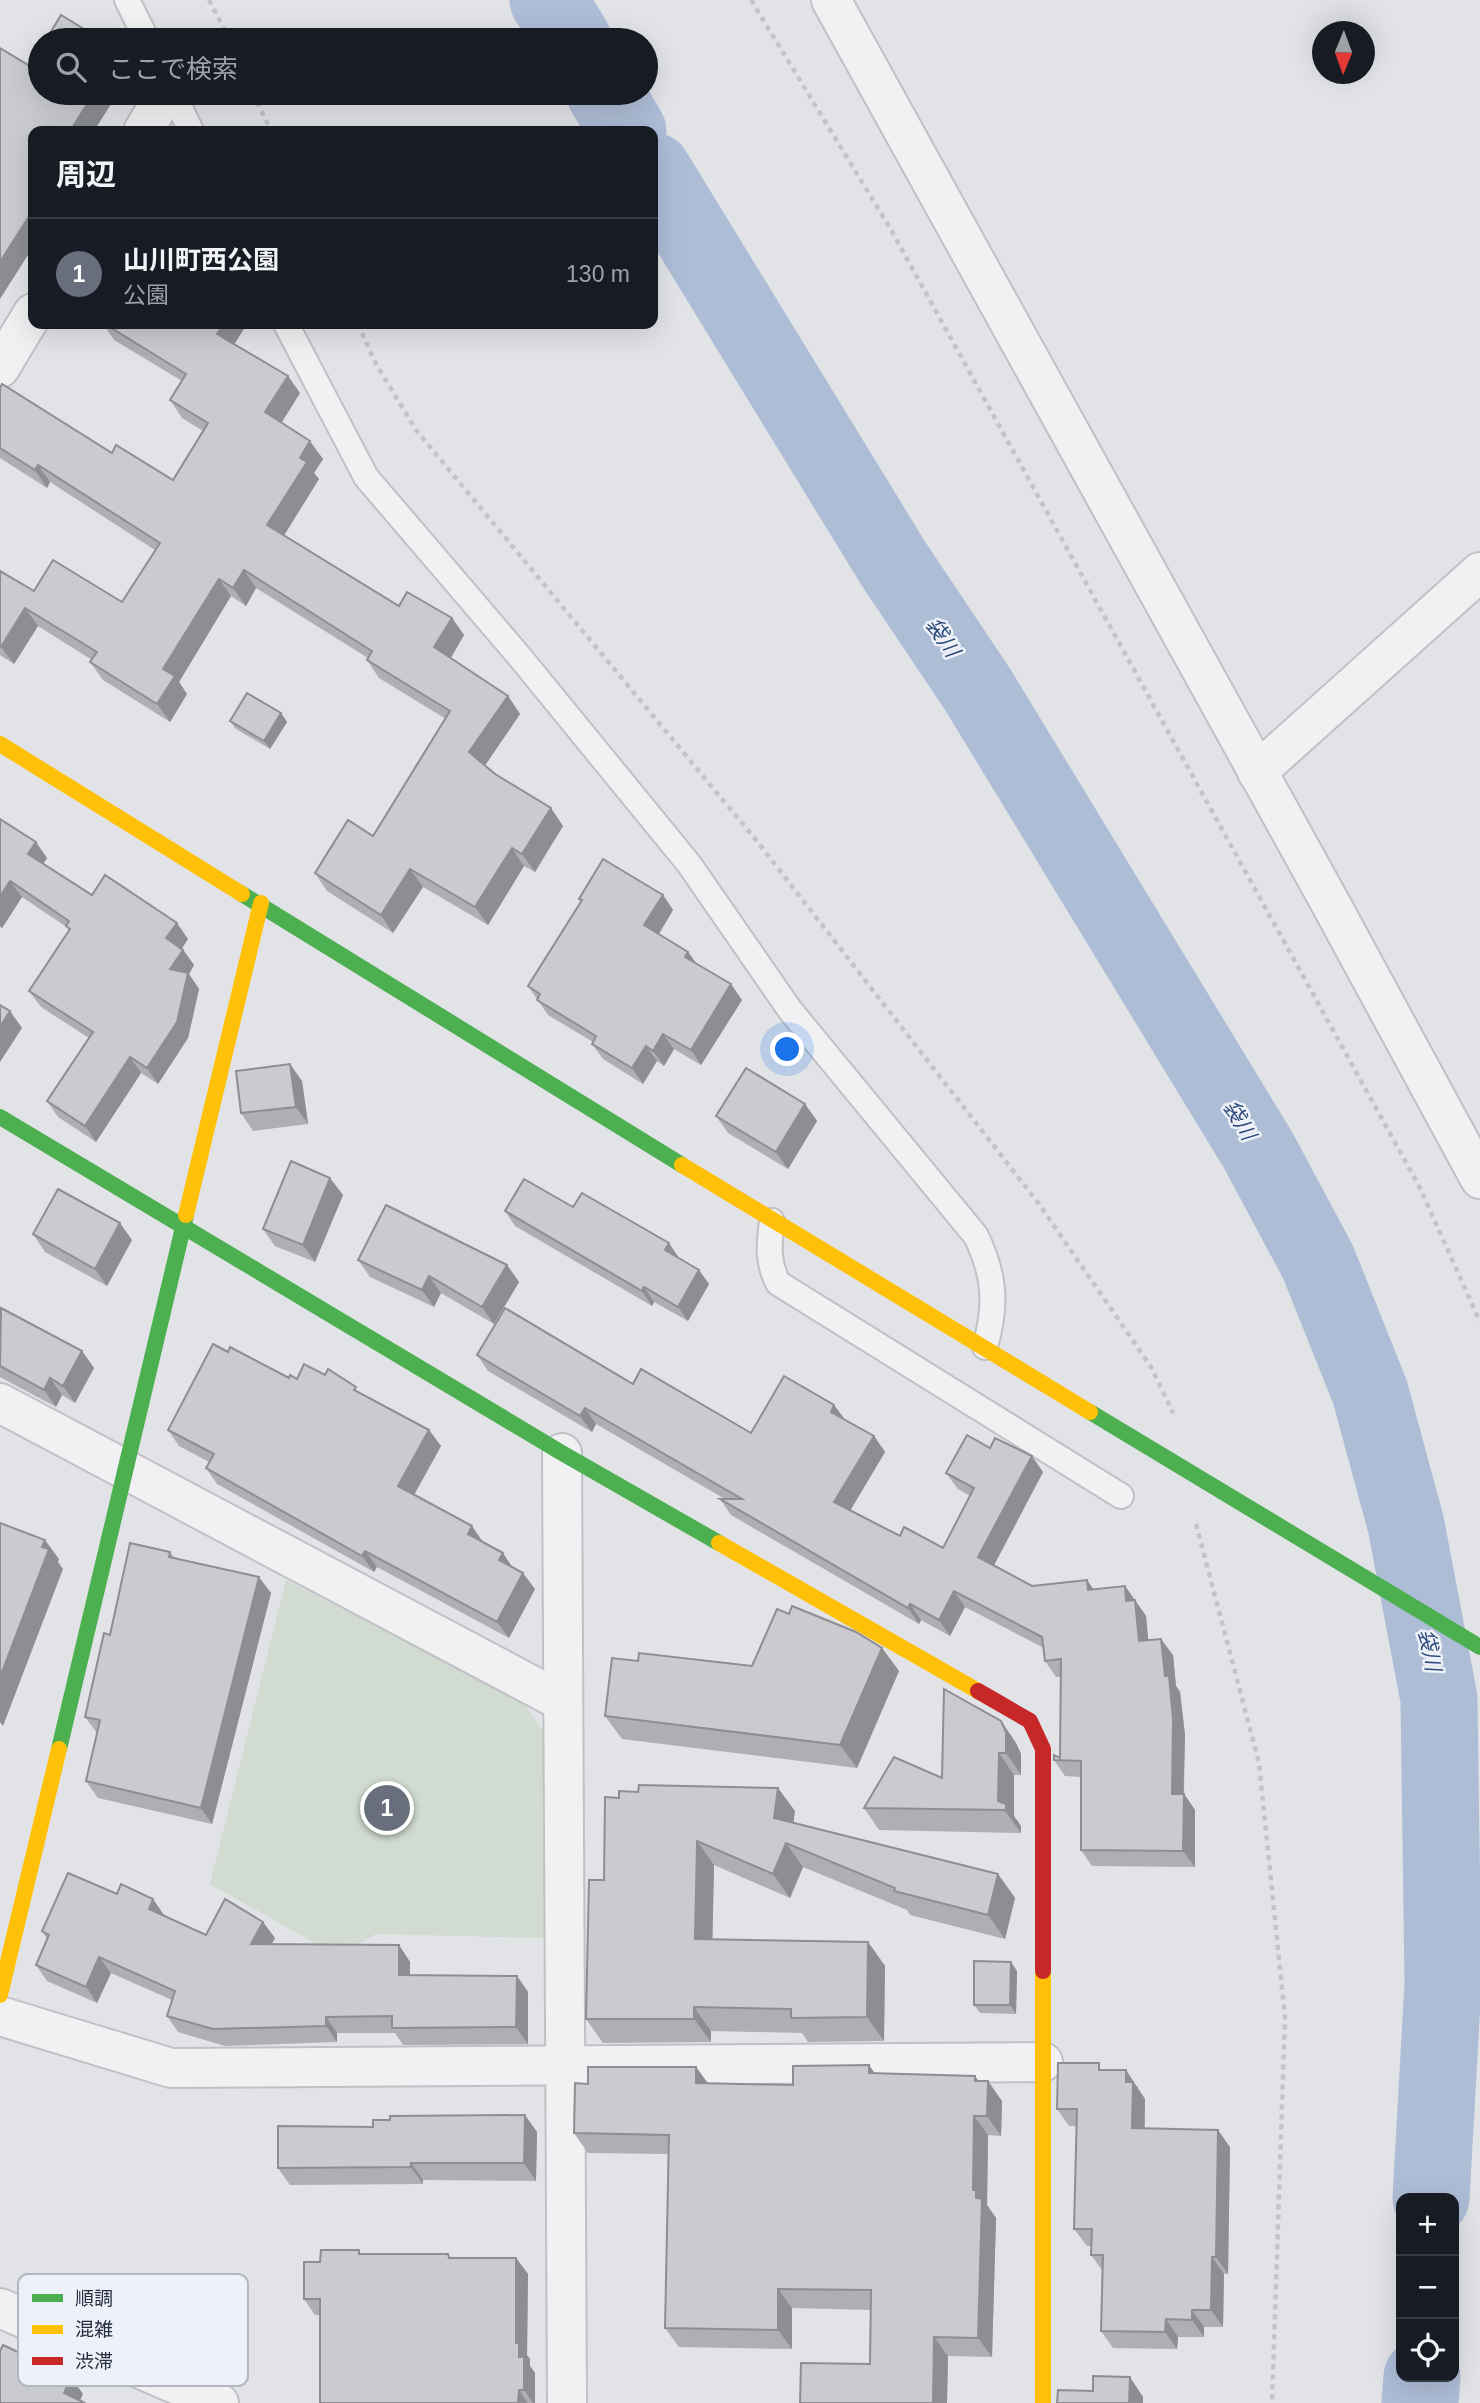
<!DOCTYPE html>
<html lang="ja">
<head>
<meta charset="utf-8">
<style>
  :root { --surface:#171b24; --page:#242831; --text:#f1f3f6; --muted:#9ea1a6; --line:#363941; --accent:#686e7c }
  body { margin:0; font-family:Helvetica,"Noto Sans JP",sans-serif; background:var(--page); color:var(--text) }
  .controls { position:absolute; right:21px; bottom:21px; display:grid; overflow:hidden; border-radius:14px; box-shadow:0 7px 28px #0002 }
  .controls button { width:63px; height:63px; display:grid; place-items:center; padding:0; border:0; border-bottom:2px solid var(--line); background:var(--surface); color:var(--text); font:35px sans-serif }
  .compass { position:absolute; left:1312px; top:21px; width:63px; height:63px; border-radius:50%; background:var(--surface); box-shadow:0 7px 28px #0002; rotate:181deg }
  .you { position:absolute; left:788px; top:1050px; width:24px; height:24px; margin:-18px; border:5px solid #fff; border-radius:50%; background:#1a73e8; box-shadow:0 0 0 10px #1a73e833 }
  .badge { display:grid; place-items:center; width:46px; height:46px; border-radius:50%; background:var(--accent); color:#fff; font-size:23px; font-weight:700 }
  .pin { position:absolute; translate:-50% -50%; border:4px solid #fff; box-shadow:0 2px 7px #0006 }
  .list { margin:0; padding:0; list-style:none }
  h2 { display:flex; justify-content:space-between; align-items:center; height:91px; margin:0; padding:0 28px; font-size:30px }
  h2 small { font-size:23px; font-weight:400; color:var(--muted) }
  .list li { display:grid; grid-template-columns:46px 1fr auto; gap:21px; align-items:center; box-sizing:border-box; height:112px; padding:0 28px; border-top:2px solid var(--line) }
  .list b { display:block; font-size:26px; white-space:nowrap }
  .list p { margin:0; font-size:23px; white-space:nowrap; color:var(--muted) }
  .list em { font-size:23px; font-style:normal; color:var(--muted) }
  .icon { flex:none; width:38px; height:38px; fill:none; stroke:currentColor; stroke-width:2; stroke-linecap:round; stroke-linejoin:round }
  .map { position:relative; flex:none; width:1480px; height:2403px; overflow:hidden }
  .search { position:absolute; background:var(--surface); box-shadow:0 7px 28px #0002; left:28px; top:28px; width:630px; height:77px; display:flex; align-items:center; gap:18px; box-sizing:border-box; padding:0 24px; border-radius:38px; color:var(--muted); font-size:26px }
  .panel { position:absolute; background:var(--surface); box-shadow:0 7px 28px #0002; left:28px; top:126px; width:630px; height:203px; border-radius:14px }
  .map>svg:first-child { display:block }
  .park { fill:#d1dbd1 }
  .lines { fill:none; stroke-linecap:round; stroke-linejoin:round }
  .river { stroke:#adbdd6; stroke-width:77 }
  .lane-casing { stroke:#c0c1c5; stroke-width:28 }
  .street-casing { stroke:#c0c1c5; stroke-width:42 }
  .path { stroke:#c2c4ca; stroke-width:4.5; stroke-dasharray:5 5; stroke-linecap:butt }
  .lane { stroke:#f1f1f3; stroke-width:24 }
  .street { stroke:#f1f1f3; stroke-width:38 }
  .fast { stroke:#4caf50; stroke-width:16 }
  .slow { stroke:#ffc107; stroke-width:16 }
  .jam { stroke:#c62828; stroke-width:16 }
  .wall { fill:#aeafb2 }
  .shaded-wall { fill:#8d8e91 }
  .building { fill:#cacbcf; stroke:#8d8e91; stroke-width:2 }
  .labels { text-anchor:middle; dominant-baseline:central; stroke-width:5; stroke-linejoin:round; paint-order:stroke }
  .water-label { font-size:21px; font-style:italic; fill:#2c4a7b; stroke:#eef1f7 }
  .key { fill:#eef1f7; stroke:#b2b7c1; stroke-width:2 }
  .key-label { font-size:19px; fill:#262f42 }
</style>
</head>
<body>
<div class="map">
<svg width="1480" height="2403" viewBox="0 0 1480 2403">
  <rect width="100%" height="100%" fill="#e2e3e7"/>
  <polygon class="park" points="286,1580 523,1702 544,1732 544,1938 376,1934 338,1956 210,1884"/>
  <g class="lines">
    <g class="river">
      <polyline points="548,0 573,40"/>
      <polyline points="605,93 628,131"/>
      <polyline points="653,171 893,563 978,690 1258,1150 1318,1262 1370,1392 1406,1525 1439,1699 1443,1984 1431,2198"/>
      <polyline points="1420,2403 1422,2377"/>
    </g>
    <g class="lane-casing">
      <g id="lane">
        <polyline points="127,0 147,40"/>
        <polyline points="173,93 191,131"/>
        <path d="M286,324L366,477L519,656L689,864L790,1010L976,1236C995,1276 997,1304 985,1347"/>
        <path d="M772,1221C769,1245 767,1261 778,1283L1121,1496"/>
      </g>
    </g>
    <g class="street-casing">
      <g id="street">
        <polyline points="831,0 1327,897 1480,1179"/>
        <polyline points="143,131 166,93"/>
        <polyline points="0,368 33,313"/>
        <polyline points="1257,772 1480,572"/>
        <polyline points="0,1403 563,1702"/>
        <polyline points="562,1453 567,2403"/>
        <polyline points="0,2016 171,2068 1043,2062"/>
        <polyline points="0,2308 219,2403"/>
      </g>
    </g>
    <g class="path">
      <polyline points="209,0 230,40"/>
      <polyline points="751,0 890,228 1419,1186 1480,1322"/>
      <polyline points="253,93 271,131"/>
      <polyline points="358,324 376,364 416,430 756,840 1039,1204 1151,1367 1173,1413"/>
      <polyline points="1196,1524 1259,1763 1285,2017 1272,2403"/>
    </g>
    <use href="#lane" class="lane"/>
    <use href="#street" class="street"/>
    <g class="fast">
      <polyline points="242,894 682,1165"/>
      <polyline points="0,1117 562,1453 719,1543"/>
      <polyline points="1090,1412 1480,1647"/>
      <polyline points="59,1749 186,1215"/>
    </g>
    <g class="slow">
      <polyline points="0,744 242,894"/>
      <polyline points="682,1165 1090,1412"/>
      <polyline points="186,1215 261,903"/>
      <polyline points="719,1543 978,1691"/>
      <polyline points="1043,1971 1043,2403"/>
      <polyline points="0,1995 59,1749"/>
    </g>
    <polyline class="jam" points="978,1691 1030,1721 1043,1749 1043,1971"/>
  </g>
  <g class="wall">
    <polygon points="103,324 247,324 234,344 300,393 281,423 323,459 314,473 319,479 284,535 399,606 452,618 464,635 451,658 508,696 520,714 485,765 563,826 535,872 524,866 488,925 423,887 393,933 327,891 315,873 373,836 446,719 379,678 367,660 368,658 256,588 246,606 231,596 179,682 187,694 170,722 103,680 90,662 92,660 38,626 14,664 0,655 0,571 34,591 122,602 155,550 50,482 47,488 0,458 0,388 112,453 173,480 203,431 182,418 170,400 182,381 114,340"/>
    <polygon points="281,713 287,722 270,749 236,729 230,721"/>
    <polygon points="0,819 47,858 43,864 92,895 188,939 182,948 194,965 189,974 199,989 188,1038 158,1084 141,1073 96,1142 58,1117 47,1101 89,1038 41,1007 29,991 69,930 68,928 22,897 2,928 0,927"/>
    <polygon points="663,895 673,910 659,934 688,952 696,963 742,1000 701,1065 674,1049 664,1066 657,1061 643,1084 603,1059 592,1044 593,1042 548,1015 528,986 581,901 579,899"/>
    <polygon points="302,1081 308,1124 253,1131 241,1113"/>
    <polygon points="805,1104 817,1121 788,1169 728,1133 716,1116"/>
    <polygon points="343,1195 315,1262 275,1246 263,1229"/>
    <polygon points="573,1207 679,1258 709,1284 688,1321 654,1302 652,1306 515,1226 505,1211"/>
    <polygon points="33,1234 132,1240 107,1286 45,1252"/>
    <polygon points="358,1260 507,1265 519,1282 494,1324 441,1293 434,1307 370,1277"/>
    <polygon points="0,1309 82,1351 94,1368 75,1403 62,1395 56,1407 0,1377"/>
    <polygon points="228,1352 289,1378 297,1379 361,1394 429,1430 441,1446 414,1495 483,1543 513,1567 535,1589 509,1638 377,1567 374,1572 217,1484 206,1468 209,1462 179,1446 168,1430"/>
    <polygon points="477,1355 633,1384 751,1433 834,1405 844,1419 874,1436 885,1452 850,1511 900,1536 943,1548 970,1496 958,1489 946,1473 990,1448 1043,1472 994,1565 1032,1586 1087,1580 1093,1589 1125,1586 1146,1616 1148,1640 1173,1655 1176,1686 1180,1692 1185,1735 1184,1794 1195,1810 1195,1867 1092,1866 1081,1850 1081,1777 1065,1776 1054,1760 1060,1758 1061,1677 1056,1677 1045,1661 1044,1648 965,1607 950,1636 921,1620 919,1624 731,1515 720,1499 725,1499 596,1424 592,1432 488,1371"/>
    <polygon points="170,1552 174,1557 271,1593 212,1824 98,1798 86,1781 97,1733 85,1717 110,1635"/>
    <polygon points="882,1648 899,1671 857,1768 622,1739 605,1716 638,1661 752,1666"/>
    <polygon points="1001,1721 1016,1743 1021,1754 1021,1775 1014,1775 1014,1816 1021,1826 1021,1833 879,1830 864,1808 942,1778"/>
    <polygon points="605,1797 795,1811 793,1822 998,1874 1015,1898 1005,1939 910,1915 907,1910 803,1867 790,1898 714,1865 712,1939 868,1942 885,1966 884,2041 808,2042 802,2033 711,2031 711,2042 603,2043 586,2019 604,1880"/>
    <polygon points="164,1915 206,1935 275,1938 271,1945 399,1945 410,1962 410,1975 517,1976 528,1992 528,2044 403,2045 395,2033 337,2033 337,2042 225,2046 178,2032 167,2016 172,2000 111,1973 97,2003 47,1981 36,1965 47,1939 42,1931"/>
    <polygon points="1017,1971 1016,2014 980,2013 974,2005"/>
    <polygon points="1104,2070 1138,2087 1138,2089 1145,2099 1145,2128 1230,2147 1228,2274 1224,2274 1223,2327 1204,2327 1204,2337 1178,2337 1177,2349 1113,2348 1101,2331 1102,2270 1091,2255 1092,2246 1087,2246 1074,2229 1076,2126 1069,2126 1057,2109"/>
    <polygon points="875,2074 979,2081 1002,2101 1001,2136 988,2135 987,2205 996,2218 992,2357 948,2356 947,2403 800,2403 870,2364 871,2310 792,2308 792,2349 679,2347 665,2328 668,2154 588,2153 574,2133 708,2084 793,2085"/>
    <polygon points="537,2132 536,2181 423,2180 423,2184 290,2185 278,2168"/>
    <polygon points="362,2254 448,2254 451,2258 516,2258 528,2274 527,2355 530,2359 530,2366 535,2373 535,2403 320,2403 320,2315 315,2315 304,2299 320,2262"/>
  </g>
  <g class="shaded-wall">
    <polygon points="94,93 118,93 94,131 75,131 72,128"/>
    <polygon points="33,210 33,247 0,299 0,262"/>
    <polygon points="224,324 247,324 230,351 217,334"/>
    <polygon points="288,376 300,393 277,430 265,412"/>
    <polygon points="310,441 323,459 314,473 319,479 280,542 267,525 300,458"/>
    <polygon points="38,465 50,482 47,488 35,470"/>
    <polygon points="244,570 256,588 246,606 233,588"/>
    <polygon points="219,579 231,596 179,682 187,694 170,722 157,704 163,669"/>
    <polygon points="25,608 38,626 14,664 1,647"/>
    <polygon points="452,618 464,635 447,664 434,647"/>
    <polygon points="508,696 520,714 482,770 469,752"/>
    <polygon points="281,713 287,722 270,749 264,741"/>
    <polygon points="551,808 563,826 535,872 522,854"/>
    <polygon points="36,842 47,858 39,870 28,854"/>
    <polygon points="512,848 524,866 488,925 475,907"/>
    <polygon points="410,869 423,887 393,933 381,915"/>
    <polygon points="10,881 22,897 2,928 0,926 0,897"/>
    <polygon points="663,895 673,910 655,940 644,925"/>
    <polygon points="177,923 188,939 178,954 166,938"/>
    <polygon points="183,950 194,965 189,974 199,989 188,1038 158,1084 147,1068 170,969"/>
    <polygon points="688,952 699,967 685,957"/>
    <polygon points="731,984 742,1000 701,1065 691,1050"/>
    <polygon points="10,1011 22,1028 0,1062 0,1027"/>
    <polygon points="663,1034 674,1049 664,1066 653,1051"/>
    <polygon points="646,1046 657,1061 643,1084 632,1068"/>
    <polygon points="130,1057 141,1073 96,1142 85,1126"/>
    <polygon points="290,1064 302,1081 308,1124 296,1107"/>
    <polygon points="805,1104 817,1121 788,1169 776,1152"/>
    <polygon points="330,1178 343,1195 315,1262 303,1245"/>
    <polygon points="120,1223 132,1240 107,1286 95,1269"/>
    <polygon points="669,1243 679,1258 665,1250"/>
    <polygon points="507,1265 519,1282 494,1324 482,1307"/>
    <polygon points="699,1270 709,1284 688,1321 678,1307"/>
    <polygon points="429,1276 441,1293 434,1307 422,1290"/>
    <polygon points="644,1287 654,1302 652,1306 642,1291"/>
    <polygon points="82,1351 94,1368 75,1403 63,1386"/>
    <polygon points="50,1378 62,1395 56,1407 44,1390"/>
    <polygon points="834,1405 846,1421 831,1412"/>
    <polygon points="585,1408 596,1424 592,1432 580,1416"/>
    <polygon points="429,1430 441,1446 410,1502 398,1486"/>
    <polygon points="874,1436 885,1452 845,1519 834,1502"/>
    <polygon points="1032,1456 1043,1472 990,1573 978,1557"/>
    <polygon points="472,1526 483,1542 468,1534"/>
    <polygon points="45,1540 59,1559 58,1562 63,1569 3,1726 0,1722 0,1677"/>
    <polygon points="365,1551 377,1567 374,1572 362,1556"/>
    <polygon points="503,1553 514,1570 499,1560"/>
    <polygon points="523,1573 535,1589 509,1638 497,1622"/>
    <polygon points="259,1577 271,1593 212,1824 201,1808"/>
    <polygon points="1087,1580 1098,1596 1088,1590"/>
    <polygon points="1125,1586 1146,1616 1150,1657 1139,1641 1126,1601"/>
    <polygon points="954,1591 965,1607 950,1636 939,1620"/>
    <polygon points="910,1604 921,1620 919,1624 908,1608"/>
    <polygon points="1161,1639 1173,1655 1176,1686 1180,1692 1185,1735 1183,1810 1172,1794 1165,1676"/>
    <polygon points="882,1648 899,1671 857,1768 840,1745"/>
    <polygon points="1001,1721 1016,1743 1021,1754 1021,1775 1006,1753"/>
    <polygon points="999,1753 1014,1775 1014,1816 1021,1826 1021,1833 998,1801"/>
    <polygon points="778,1788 795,1811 791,1841 774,1818"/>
    <polygon points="1184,1794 1195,1810 1195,1867 1183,1851"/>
    <polygon points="697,1841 714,1865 712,1963 695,1939"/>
    <polygon points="786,1843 803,1867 790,1898 773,1874"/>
    <polygon points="998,1874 1015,1898 1005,1939 988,1915"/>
    <polygon points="153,1899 164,1915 160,1925 149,1909"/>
    <polygon points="263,1922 275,1938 262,1961 251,1944"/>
    <polygon points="868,1942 885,1966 884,2041 867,2017"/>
    <polygon points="399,1945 410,1962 410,1991 399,1975"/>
    <polygon points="99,1957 111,1973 97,2003 86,1987"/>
    <polygon points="1011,1962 1017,1971 1016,2014 1010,2005"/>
    <polygon points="517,1976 528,1992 528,2044 516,2027"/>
    <polygon points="694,2007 711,2031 711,2042 694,2019"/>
    <polygon points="326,2017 337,2033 337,2042 326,2026"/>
    <polygon points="869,2065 883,2085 869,2073"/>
    <polygon points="696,2067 710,2086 696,2083"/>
    <polygon points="1126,2070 1145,2099 1144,2145 1132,2128 1126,2082"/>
    <polygon points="975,2076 988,2094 988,2081 1002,2101 1001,2136 987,2116 975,2081"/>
    <polygon points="525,2115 537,2132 536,2181 524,2163"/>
    <polygon points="974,2116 988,2135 987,2205 996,2218 992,2357 978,2338 976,2198 973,2190"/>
    <polygon points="1218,2130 1230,2147 1228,2274 1216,2257"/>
    <polygon points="411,2163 423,2180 423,2184 411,2167"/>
    <polygon points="1212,2257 1224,2274 1223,2327 1211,2310"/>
    <polygon points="516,2258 528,2274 527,2355 530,2359 530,2366 535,2373 535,2403 533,2403 524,2390 516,2343"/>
    <polygon points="778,2289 792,2308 792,2349 778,2330"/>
    <polygon points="1192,2310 1204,2327 1204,2337 1192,2320"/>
    <polygon points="1166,2319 1178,2337 1177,2349 1165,2332"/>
    <polygon points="934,2337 948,2356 947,2403 933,2403"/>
    <polygon points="71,2377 83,2394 79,2403 64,2393"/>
    <polygon points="1130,2377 1143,2397 1143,2403 1129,2403"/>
    <polygon points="519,2390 528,2403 518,2403"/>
  </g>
  <g class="building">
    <polygon points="61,15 102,40 46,40"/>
    <polygon points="0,48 30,66 40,49 40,93 94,93 72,128 78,131 33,131 33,210 0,262"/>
    <polygon points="105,324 224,324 217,334 288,376 265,412 310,441 300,458 307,462 267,525 399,606 407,592 452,618 434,647 508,696 469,752 495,774 551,808 522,854 512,848 475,907 410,869 381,915 315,873 348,820 373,836 450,711 367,660 372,651 244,570 233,588 219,579 163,669 175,676 157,704 90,662 97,652 25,608 1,647 0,646 0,571 34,591 53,560 122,602 160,543 38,465 35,470 0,448 0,388 2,384 112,453 116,445 173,480 208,423 170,400 186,374"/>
    <polygon points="247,693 281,713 264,741 230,721"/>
    <polygon points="0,819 36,842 28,854 92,895 105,875 177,923 166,938 183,950 170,969 188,973 177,1022 147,1068 130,1057 85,1126 47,1101 93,1032 29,991 70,929 66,926 69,921 10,881 0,897"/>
    <polygon points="603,859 663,895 644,925 688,952 685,957 731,984 691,1050 663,1034 653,1051 646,1046 632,1068 592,1044 596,1036 537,1000 540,994 528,986 582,900 579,899"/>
    <polygon points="0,1005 10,1011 0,1027"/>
    <polygon points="290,1064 296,1107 241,1113 236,1071"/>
    <polygon points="746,1068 805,1104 776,1152 716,1116"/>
    <polygon points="291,1161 330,1178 303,1245 263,1229"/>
    <polygon points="524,1179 573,1207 582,1193 669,1243 665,1250 699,1270 678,1307 644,1287 642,1291 505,1211"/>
    <polygon points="58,1189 120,1223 95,1269 33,1234"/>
    <polygon points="386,1205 507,1265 482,1307 429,1276 422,1290 358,1260"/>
    <polygon points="1,1308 82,1351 63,1386 50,1378 44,1390 0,1366"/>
    <polygon points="505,1308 633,1384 641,1369 751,1433 784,1376 834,1405 831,1412 874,1436 834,1502 900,1536 904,1527 943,1548 974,1488 946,1473 967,1435 990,1448 995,1438 1032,1456 978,1557 1032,1586 1087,1580 1088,1590 1125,1586 1126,1601 1135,1600 1139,1641 1161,1639 1165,1676 1169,1676 1173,1719 1172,1794 1184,1794 1183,1851 1081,1850 1081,1761 1054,1760 1054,1755 1060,1758 1061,1659 1045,1661 1042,1637 954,1591 939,1620 910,1604 908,1608 720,1499 742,1499 585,1408 580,1416 477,1355"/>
    <polygon points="213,1344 228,1352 230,1347 289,1378 290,1375 297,1379 304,1364 325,1375 328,1369 356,1387 354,1390 429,1430 398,1486 472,1526 468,1534 503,1553 499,1560 523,1573 497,1622 365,1551 362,1556 206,1468 214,1454 168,1430"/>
    <polygon points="0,1523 45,1540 42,1547 49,1549 0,1677"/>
    <polygon points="130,1543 170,1552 169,1557 259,1577 201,1808 86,1781 100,1720 85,1717 104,1633 110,1635"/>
    <polygon points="792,1606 856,1632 882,1648 840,1745 605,1716 612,1658 638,1661 639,1653 752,1666 777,1609 789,1614"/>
    <polygon points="944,1689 1001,1721 1006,1732 1006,1753 999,1753 998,1801 1006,1804 1006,1810 864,1808 894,1757 942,1778"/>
    <polygon points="639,1785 778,1788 774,1818 998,1874 988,1915 894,1891 895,1888 786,1843 773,1874 697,1841 695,1939 868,1942 867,2017 791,2018 791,2009 694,2007 694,2019 586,2019 589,1880 604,1880 605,1797 619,1798 619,1791 638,1792"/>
    <polygon points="68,1873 117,1894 121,1884 153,1899 149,1909 206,1935 225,1899 263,1922 251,1944 399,1945 399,1975 517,1976 516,2027 392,2028 392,2016 326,2017 326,2026 213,2029 167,2016 175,1991 99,1957 86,1987 36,1965 49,1935 42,1931"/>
    <polygon points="974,1961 1011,1962 1010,2005 974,2005"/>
    <polygon points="1058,2063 1099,2063 1099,2070 1126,2070 1126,2082 1133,2082 1132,2128 1218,2130 1216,2257 1212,2257 1211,2310 1192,2310 1192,2320 1166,2319 1165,2332 1101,2331 1103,2255 1091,2255 1092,2229 1074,2229 1077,2109 1057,2109"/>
    <polygon points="869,2065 869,2073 975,2076 975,2081 988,2081 987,2116 974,2116 973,2190 976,2190 976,2198 982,2199 978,2338 934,2337 933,2403 800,2403 801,2363 870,2364 871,2290 778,2289 778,2330 665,2328 669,2135 574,2133 575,2083 588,2084 588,2067 696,2067 696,2083 793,2085 793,2066"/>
    <polygon points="525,2115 524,2163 411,2163 411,2167 278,2168 278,2126 373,2127 373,2120 390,2120 390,2116"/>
    <polygon points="321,2250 359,2250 359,2254 448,2254 449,2258 516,2258 516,2343 519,2343 519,2357 524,2357 524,2390 519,2390 518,2403 320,2403 320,2299 304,2299 304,2262 320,2262"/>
    <polygon points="3,2345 71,2377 64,2393 85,2403 0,2403 0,2351"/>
    <polygon points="1093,2376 1130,2377 1129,2403 1057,2403 1058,2390 1093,2391"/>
  </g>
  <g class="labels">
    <g class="water-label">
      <text transform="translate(943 637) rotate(56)">袋川</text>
      <text transform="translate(1240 1120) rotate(59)">袋川</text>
      <text transform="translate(1430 1650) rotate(79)">袋川</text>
    </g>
  </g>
  <rect x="18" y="2274" width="230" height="112" rx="10" class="key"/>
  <rect x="32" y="2294" width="31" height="8" fill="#4caf50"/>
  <rect x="32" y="2325" width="31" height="9" fill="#ffc107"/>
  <rect x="32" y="2357" width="31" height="8" fill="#c62828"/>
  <g class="key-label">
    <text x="75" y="2305">順調</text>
    <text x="75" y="2336">混雑</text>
    <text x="75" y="2368">渋滞</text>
  </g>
</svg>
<div class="controls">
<button>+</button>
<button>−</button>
<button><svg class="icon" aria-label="locate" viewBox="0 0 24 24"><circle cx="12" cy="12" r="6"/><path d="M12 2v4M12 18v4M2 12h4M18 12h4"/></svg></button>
</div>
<svg class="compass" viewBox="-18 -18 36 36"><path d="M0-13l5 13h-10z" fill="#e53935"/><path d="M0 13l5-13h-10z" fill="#9ea1a6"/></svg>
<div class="you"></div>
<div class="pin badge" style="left:387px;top:1808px">1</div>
<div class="search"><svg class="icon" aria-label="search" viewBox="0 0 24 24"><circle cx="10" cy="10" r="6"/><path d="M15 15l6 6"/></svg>ここで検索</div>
<section class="panel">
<h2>周辺<small></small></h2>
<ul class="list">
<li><span class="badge">1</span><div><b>山川町西公園</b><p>公園</p></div><em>130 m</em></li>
</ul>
</section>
</div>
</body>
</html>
